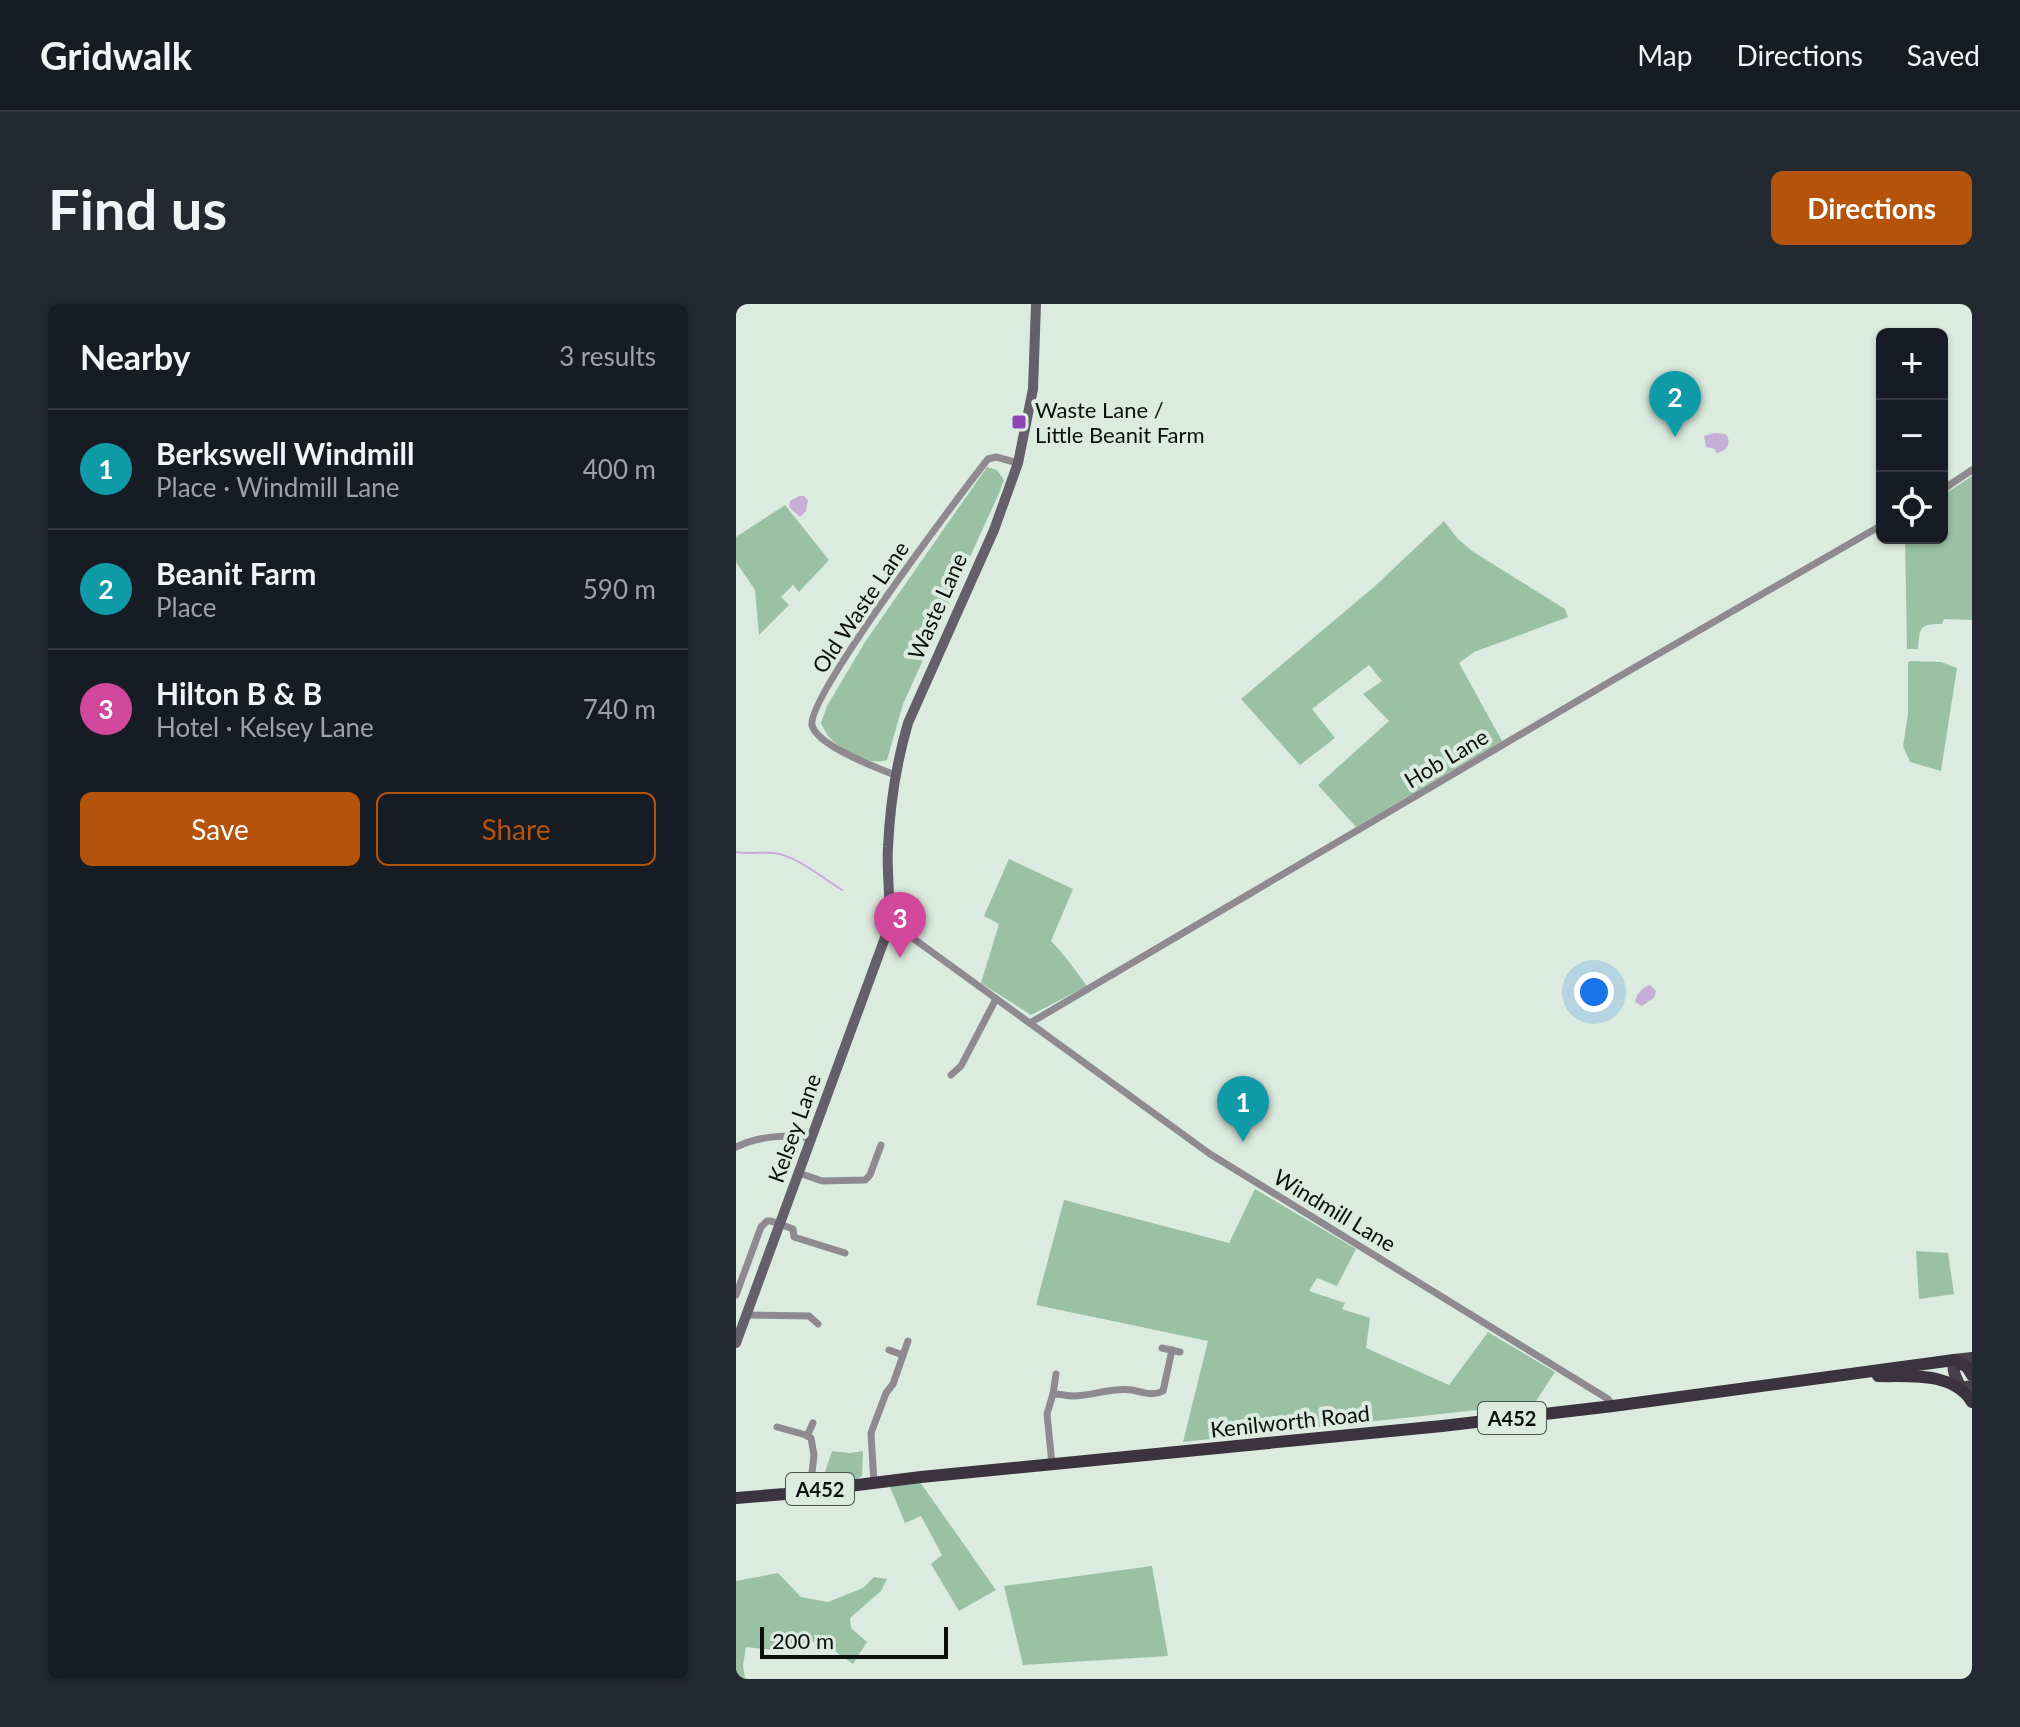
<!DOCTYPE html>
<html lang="en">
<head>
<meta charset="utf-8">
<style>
  :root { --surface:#171b24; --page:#242831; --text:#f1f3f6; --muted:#9ea1a6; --line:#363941; --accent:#b45309 }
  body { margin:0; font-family:Lato,sans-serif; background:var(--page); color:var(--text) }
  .controls { position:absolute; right:24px; top:24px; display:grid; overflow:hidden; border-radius:12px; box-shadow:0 2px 6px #0004 }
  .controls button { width:72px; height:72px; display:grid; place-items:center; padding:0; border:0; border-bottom:2px solid var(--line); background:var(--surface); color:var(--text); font:40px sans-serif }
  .scale { position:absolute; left:24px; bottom:20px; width:188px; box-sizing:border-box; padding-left:8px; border:4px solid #0b100c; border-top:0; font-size:22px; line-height:28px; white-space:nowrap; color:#0b100c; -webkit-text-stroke:6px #dcebdf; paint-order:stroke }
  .you { position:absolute; left:858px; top:688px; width:28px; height:28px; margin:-20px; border:6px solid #fff; border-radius:50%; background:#1a73e8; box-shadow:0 0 0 12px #1a73e833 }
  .badge { display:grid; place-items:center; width:52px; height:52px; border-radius:50%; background:var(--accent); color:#fff; font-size:26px; font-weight:700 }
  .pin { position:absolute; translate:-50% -66px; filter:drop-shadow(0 2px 4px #0008) }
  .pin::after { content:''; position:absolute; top:42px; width:28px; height:24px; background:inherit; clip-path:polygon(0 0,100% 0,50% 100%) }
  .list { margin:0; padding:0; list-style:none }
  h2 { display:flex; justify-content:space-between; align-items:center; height:104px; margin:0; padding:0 32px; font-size:34px }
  h2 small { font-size:26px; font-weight:400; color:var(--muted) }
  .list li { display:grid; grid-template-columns:52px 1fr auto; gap:24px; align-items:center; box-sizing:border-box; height:120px; padding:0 32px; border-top:2px solid var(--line) }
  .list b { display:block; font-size:30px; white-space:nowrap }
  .list p { margin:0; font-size:26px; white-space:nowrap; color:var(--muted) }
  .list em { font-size:26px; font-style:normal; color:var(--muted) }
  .actions { display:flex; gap:16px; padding:24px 32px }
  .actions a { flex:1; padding:18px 0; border:2px solid var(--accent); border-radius:12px; text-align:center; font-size:28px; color:var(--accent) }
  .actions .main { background:var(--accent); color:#fff }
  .icon { flex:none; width:44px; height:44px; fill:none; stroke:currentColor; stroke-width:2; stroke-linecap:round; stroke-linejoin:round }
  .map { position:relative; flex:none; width:1236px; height:1375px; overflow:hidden; border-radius:12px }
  header { display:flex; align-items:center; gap:48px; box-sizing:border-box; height:112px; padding:0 40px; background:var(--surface); border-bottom:2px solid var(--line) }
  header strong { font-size:38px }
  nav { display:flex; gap:44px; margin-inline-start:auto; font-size:28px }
  .intro { display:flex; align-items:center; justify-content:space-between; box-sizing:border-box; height:192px; padding:0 48px }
  h1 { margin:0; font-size:56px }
  .button { padding:20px 36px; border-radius:12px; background:var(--accent); color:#fff; font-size:28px; font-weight:700 }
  main { display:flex; gap:48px; padding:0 48px }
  aside { flex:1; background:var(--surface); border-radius:12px; box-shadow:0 2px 6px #0004 }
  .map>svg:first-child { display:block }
  .green { fill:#9bc1a4 }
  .water { fill:#c7aed6 }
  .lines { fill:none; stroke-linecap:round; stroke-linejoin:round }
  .stream { stroke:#c7aed6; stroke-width:2 }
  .minor { stroke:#8e8a90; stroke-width:7 }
  .secondary { stroke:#645f68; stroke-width:10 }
  .primary { stroke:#47414b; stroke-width:12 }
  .trunk { stroke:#3b343f; stroke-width:12 }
  .poi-dot { fill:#9045b7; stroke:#dcebdf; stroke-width:3 }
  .labels { text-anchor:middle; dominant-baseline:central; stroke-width:8; stroke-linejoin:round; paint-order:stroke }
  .shield { fill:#dcebdf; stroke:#4a524b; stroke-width:2 }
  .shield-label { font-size:20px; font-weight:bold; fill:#0b100c }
  .poi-label { font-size:22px; fill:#0b100c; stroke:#dcebdf; text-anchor:start }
  .street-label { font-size:22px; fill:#0b100c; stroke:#dcebdf }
</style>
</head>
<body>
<header>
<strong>Gridwalk</strong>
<nav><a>Map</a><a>Directions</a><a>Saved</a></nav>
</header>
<div class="intro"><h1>Find us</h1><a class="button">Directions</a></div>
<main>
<aside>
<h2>Nearby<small>3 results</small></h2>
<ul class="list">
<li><span class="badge" style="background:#0f9aa8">1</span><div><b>Berkswell Windmill</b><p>Place · Windmill Lane</p></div><em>400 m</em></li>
<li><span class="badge" style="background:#0f9aa8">2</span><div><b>Beanit Farm</b><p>Place</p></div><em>590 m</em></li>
<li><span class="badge" style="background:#d1479c">3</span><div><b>Hilton B &amp; B</b><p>Hotel · Kelsey Lane</p></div><em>740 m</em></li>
</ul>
<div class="actions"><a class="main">Save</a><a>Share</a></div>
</aside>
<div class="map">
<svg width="1236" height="1375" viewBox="0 0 1236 1375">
  <rect width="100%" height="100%" fill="#dcebdf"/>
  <g class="green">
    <path d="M251,163L261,166L268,176L264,187L167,400L151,456C133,462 109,448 96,436C91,432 88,425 85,419L91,402L129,338Z"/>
    <path d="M1236,172V316L1208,315L1206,320C1183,320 1184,323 1182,345H1171L1169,234H1206V192Z"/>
    <polygon points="49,201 93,256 63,288 57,281 45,293 53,301 23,331 19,286 0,258 0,233"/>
    <polygon points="708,217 721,234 736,247 829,305 832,313 738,348 723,359 766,437 620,523 582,481 653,417 627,390 646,377 633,361 576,405 599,434 564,461 505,395 639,282"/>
    <polygon points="1175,357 1205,358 1221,364 1205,467 1174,458 1167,442 1172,410 1172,358"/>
    <path d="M273,555L337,585L315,637C329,651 339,666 351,682L295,711L245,679L263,620L248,612Z"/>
    <polygon points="519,885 620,945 601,982 581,974 573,987 609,999 606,1005 634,1014 630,1044 713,1081 752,1028 819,1068 798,1100 447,1138 472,1037 300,1001 328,896 493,939"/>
    <polygon points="1180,947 1212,949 1218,990 1183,995"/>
    <polygon points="96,1147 114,1149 127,1147 126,1172 119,1176 85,1180"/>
    <polygon points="184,1178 260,1286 223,1307 195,1260 206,1251 185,1212 169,1219 154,1183"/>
    <polygon points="416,1262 432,1352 287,1361 268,1282"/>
    <polygon points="42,1269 65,1293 92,1298 127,1284 138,1273 151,1275 145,1287 114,1314 115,1324 131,1338 117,1360 97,1346 76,1337 47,1347 10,1343 7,1361 9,1375 0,1375 0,1277"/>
  </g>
  <g class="water">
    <path d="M978,129L989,130L992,133C994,143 990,147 980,149L979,145L970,143L968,132Z"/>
    <polygon points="63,192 68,192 72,196 70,207 64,213 53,203 54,197"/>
    <path d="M914,681L920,687L918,694L906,702L899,698C900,691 906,683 914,681Z"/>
  </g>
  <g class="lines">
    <path class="stream" d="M0,548C13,550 26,548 38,549C59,551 88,575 106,586"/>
    <g class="minor">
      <polyline points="1206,186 1236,166"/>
      <path d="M159,471C141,464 80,441 76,421C71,393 225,189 252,155L260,153L282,159"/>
      <polyline points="152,622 167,627 474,850 872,1095 877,1102"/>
      <polyline points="294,719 877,376 1146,221"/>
      <polyline points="215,771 225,762 260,695"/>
      <path d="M0,843C25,831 49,831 76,834"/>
      <polyline points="63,869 86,877 129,876 134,871 145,841"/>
      <polyline points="0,991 25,923 31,917 35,917 57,925 58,933 109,949"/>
      <polyline points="10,1011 73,1012 82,1020"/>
      <polyline points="426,1044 444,1048"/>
      <polyline points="153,1046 167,1051"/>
      <polyline points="317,1090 320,1070"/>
      <polyline points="41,1123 70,1131 75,1134 78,1151 74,1186"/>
      <polyline points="71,1132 77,1119"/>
      <path d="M316,1160L311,1110L317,1090C324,1090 331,1092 337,1092C357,1092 376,1083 396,1086C407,1088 416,1093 427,1087L436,1046"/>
      <polyline points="138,1179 135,1129 150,1089 157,1080 172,1037"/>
    </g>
    <path class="secondary" d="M0,1039L150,631C157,602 150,572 152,543C154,500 160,460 172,419L258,226L282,159L297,85L300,0"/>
    <path class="primary" d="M1236,1054L1218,1056C1216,1068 1220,1074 1225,1084L1236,1082"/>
    <g class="trunk">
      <path d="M1142,1072C1173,1073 1217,1067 1236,1098"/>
      <polyline points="0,1194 49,1190 185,1173 706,1122 877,1102 1218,1056 1231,1063 1236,1071"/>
    </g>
  </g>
  <rect class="poi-dot" x="275" y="110" width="16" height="16" rx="4"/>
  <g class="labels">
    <g class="shield">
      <rect x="742" y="1098" width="68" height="32" rx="6"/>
      <rect x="50" y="1169" width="68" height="32" rx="6"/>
    </g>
    <g class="shield-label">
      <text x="776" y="1114">A452</text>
      <text x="84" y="1185">A452</text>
    </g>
    <g class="poi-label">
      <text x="299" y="105">Waste Lane /<tspan x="299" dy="25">Little Beanit Farm</tspan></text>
    </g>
    <g class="street-label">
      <text transform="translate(201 302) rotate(-66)">Waste Lane</text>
      <text transform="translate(124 303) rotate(-56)">Old Waste Lane</text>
      <text transform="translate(710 454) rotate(-31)">Hob Lane</text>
      <text transform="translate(58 824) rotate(-70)">Kelsey Lane</text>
      <text transform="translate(599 906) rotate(31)">Windmill Lane</text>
      <text transform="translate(554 1117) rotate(-6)">Kenilworth Road</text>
    </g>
  </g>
</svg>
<div class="controls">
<button>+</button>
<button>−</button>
<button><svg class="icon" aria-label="locate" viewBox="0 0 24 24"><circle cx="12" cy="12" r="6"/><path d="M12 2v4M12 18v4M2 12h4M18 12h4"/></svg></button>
</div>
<div class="scale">200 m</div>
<div class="you"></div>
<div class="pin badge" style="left:507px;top:838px;background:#0f9aa8">1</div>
<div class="pin badge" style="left:939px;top:133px;background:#0f9aa8">2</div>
<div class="pin badge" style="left:164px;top:654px;background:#d1479c">3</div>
</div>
</main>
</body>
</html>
